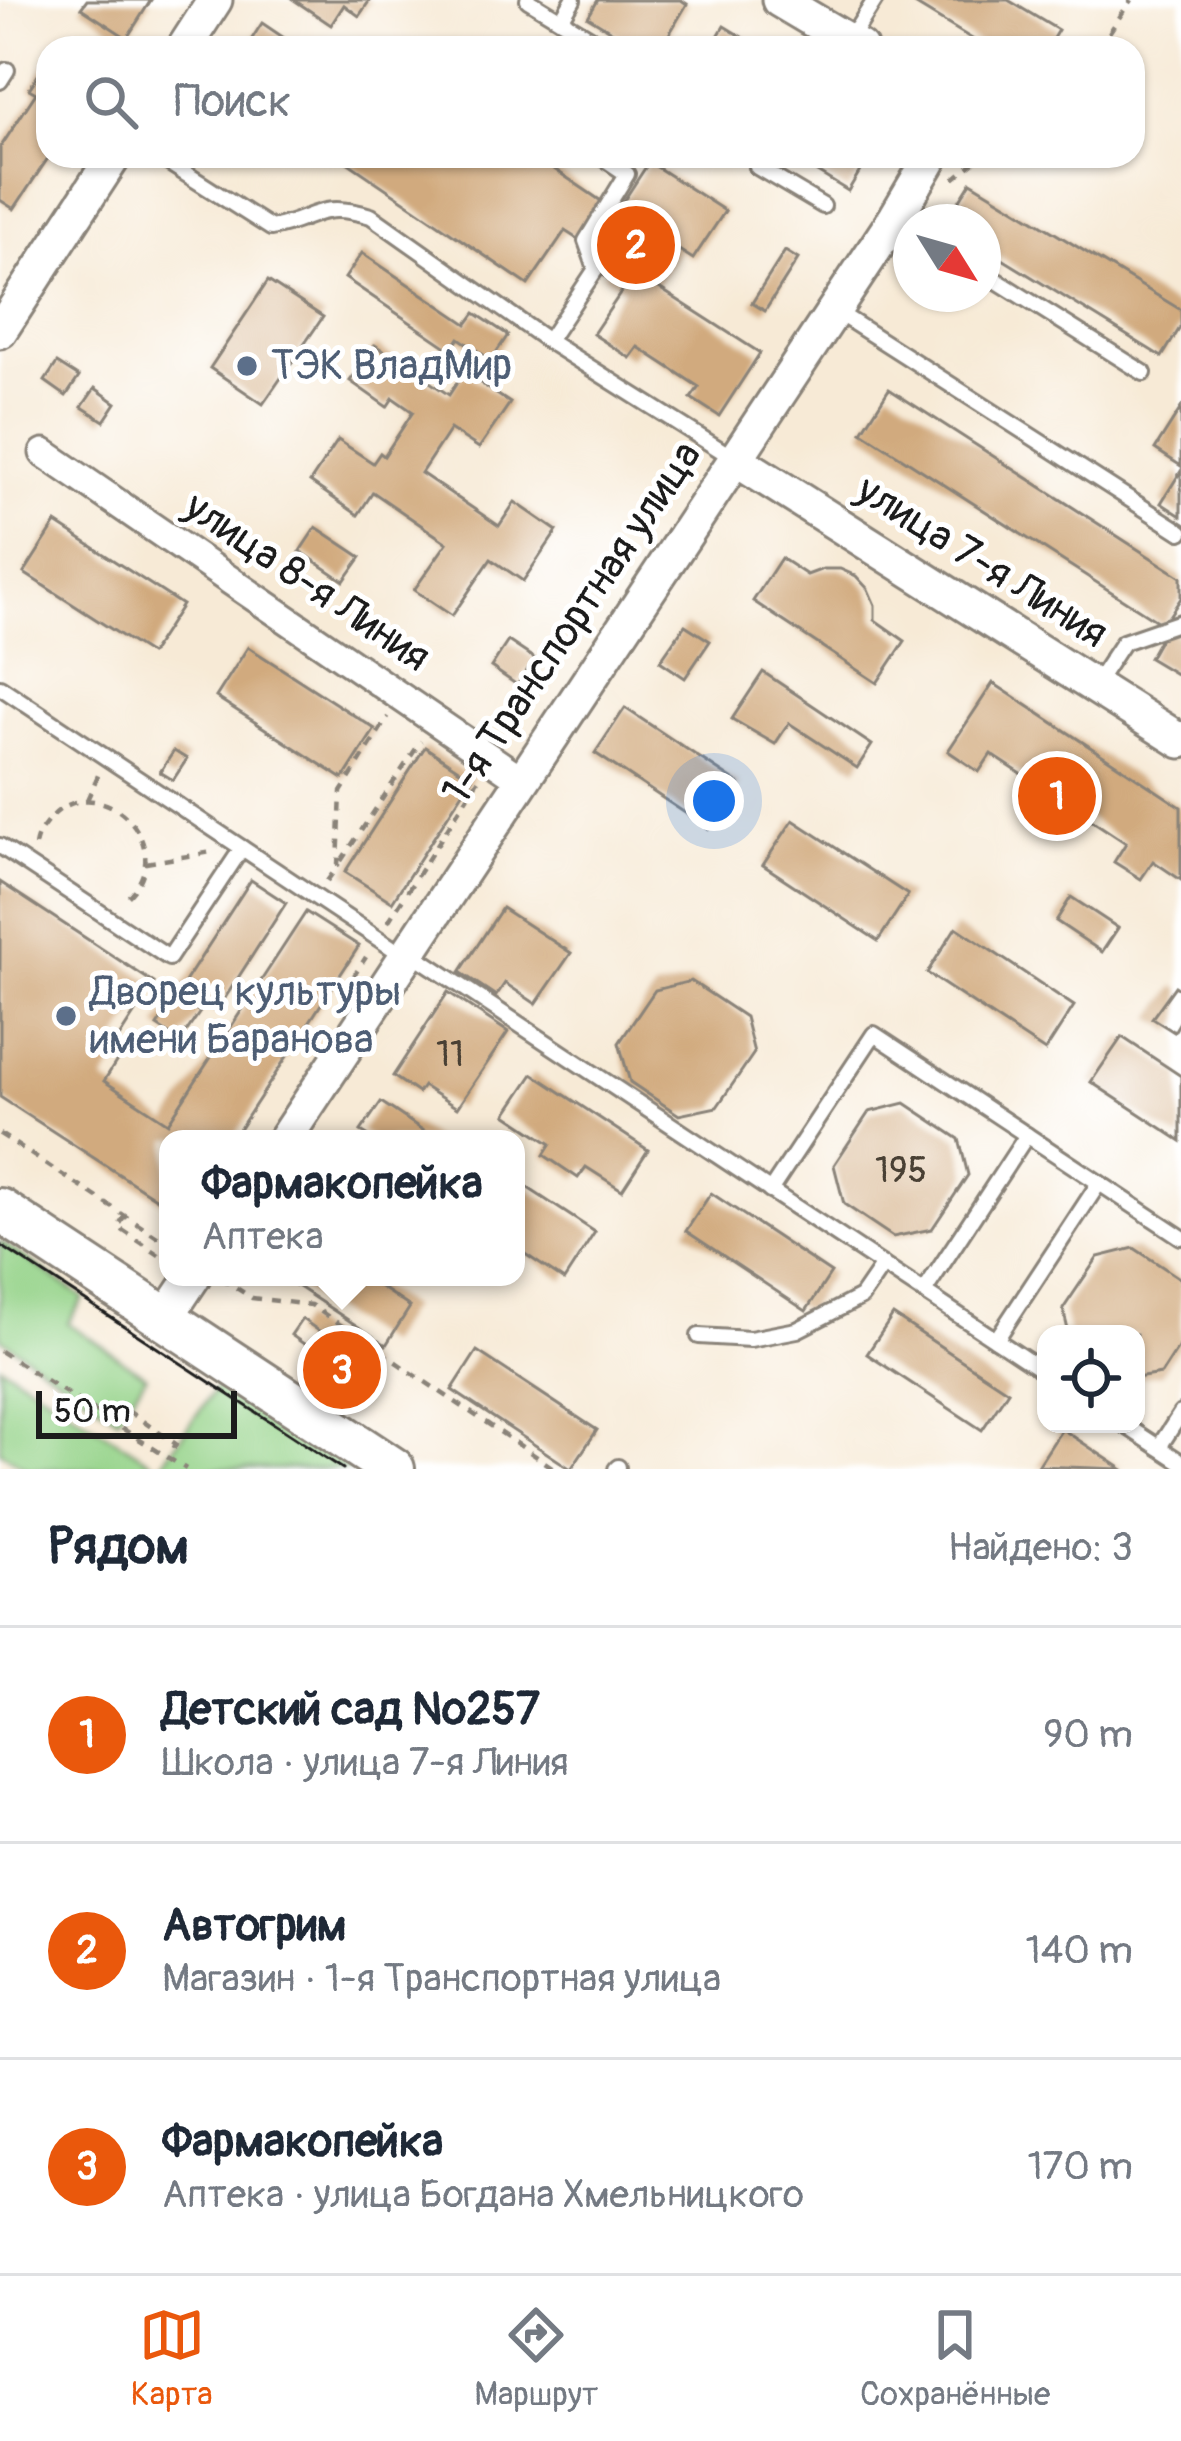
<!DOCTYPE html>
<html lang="ru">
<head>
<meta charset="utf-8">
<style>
  :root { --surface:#fff; --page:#f6f6f7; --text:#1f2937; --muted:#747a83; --line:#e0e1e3; --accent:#ea580c }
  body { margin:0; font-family:Pangolin,sans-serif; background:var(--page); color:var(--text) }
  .controls { position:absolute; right:36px; bottom:36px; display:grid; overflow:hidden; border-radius:24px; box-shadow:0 3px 9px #0004 }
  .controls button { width:108px; height:108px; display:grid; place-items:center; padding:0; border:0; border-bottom:3px solid var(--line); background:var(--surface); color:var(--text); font:60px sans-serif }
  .compass { position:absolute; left:893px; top:204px; width:108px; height:108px; border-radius:50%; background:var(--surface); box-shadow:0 3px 9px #0004; rotate:127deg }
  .scale { position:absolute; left:36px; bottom:30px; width:201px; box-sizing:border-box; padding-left:12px; border:6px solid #1c1c1c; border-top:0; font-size:33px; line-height:42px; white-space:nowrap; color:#1c1c1c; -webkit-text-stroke:9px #fff; paint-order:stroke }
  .you { position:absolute; left:714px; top:801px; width:42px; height:42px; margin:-30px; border:9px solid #fff; border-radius:50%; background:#1a73e8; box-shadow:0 0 0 18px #1a73e833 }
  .badge { display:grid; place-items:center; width:78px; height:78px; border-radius:50%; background:var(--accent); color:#fff; font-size:39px; font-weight:700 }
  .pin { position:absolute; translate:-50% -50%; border:6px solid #fff; box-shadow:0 3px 12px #0006 }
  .popup { position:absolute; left:159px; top:1130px; width:366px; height:156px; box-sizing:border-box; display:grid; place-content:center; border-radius:24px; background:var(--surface); filter:drop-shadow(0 3px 9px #0005); font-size:39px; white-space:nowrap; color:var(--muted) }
  .popup b { font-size:45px; color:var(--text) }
  .popup::after { content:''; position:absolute; left:50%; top:100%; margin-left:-24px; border:24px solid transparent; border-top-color:var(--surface) }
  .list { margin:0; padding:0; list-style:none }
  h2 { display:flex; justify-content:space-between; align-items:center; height:156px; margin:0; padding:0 48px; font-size:51px }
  h2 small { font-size:39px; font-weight:400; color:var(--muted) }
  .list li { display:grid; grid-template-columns:78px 1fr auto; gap:36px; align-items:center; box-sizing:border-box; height:216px; padding:0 48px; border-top:3px solid var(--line) }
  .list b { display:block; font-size:45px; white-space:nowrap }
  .list p { margin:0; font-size:39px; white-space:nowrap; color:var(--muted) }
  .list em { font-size:39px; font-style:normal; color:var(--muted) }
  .icon { flex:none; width:66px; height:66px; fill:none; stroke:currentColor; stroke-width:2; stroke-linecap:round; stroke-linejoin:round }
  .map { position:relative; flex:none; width:1181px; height:1469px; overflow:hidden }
  .search { position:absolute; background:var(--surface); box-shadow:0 3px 9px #0004; left:36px; right:36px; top:36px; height:132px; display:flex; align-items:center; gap:30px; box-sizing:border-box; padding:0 42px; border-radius:36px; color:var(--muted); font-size:45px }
  .sheet { height:804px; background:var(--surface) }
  nav { display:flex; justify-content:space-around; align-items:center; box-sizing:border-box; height:168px; border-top:3px solid var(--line); background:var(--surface); font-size:33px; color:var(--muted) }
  nav a { display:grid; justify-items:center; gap:6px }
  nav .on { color:var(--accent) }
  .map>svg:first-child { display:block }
  .green { fill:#95d389; stroke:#587852; stroke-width:3 }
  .building { fill:#d1aa7e }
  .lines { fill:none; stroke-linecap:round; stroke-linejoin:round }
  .service-casing { stroke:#8a8379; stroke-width:20 }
  .minor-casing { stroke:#8a8379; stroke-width:33 }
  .tertiary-casing { stroke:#8a8379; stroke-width:39 }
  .primary-casing { stroke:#8a8379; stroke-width:48 }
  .path { stroke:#8a8379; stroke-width:4.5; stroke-dasharray:9 9; stroke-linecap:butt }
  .service { stroke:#fff; stroke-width:14 }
  .minor { stroke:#fff; stroke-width:27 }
  .tertiary { stroke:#fff; stroke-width:33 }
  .primary { stroke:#fff; stroke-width:42 }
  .tram { stroke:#1c1c1c; stroke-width:3 }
  .service-dot { fill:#5c6f8a; stroke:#fff; stroke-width:4.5 }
  .labels { text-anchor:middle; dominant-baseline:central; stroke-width:10; stroke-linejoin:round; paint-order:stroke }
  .number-label { font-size:36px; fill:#494034 }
  .service-label { font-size:42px; fill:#4e5e75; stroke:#fff; text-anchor:start }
  .street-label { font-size:42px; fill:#1c1c1c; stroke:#fff }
</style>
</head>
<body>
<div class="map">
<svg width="1181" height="1469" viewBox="0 0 1181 1469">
  <rect width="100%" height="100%" fill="#fff"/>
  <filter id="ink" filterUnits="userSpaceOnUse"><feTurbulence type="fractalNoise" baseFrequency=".00833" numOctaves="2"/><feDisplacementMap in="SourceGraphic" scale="24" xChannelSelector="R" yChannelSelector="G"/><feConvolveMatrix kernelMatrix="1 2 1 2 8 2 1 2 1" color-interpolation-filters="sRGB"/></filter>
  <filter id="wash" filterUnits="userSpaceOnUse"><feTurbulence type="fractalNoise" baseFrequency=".004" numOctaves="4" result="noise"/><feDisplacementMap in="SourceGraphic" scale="48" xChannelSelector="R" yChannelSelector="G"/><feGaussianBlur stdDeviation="2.7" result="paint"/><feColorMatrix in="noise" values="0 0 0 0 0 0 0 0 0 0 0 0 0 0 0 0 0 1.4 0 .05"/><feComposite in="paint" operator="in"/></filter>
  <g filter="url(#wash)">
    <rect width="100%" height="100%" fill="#f7ead6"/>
    <g class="green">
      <polygon points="0,1241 84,1298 68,1323 146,1376 118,1418 0,1338"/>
      <polygon points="0,1365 159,1467 223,1378 362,1469 28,1469 0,1451"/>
    </g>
    <g id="blocks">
      <g class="building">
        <polygon points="87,0 151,0 127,38 81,8"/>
        <polygon points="294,0 370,0 359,16 344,5 331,25"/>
        <polygon points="598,0 681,0 687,4 661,48 639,48 588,17"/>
        <polygon points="908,0 1008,0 1058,30 1047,48 987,48"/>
        <polygon points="262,23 299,48 246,48"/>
        <polygon points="724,26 760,48 711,48"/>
        <polygon points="48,60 48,158 14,209 0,200 0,148 36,93 29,89"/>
        <polygon points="347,156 535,156 604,203 579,240 565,231 528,285 344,160"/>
        <polygon points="791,156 869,156 848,191"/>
        <polygon points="649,162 725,211 693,259 679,250 656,286 760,353 719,416 691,398 699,387 638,347 630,358 593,334 624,288 603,275 614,258 595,245"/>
        <polygon points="971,182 1181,310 1181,326 1162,357 983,247 983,222 946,222"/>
        <polygon points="785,251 798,259 765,311 752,303"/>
        <polygon points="362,253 467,324 475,313 508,335 491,360 459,338 451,350 345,278"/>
        <polygon points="268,281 323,317 263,404 210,368"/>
        <polygon points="375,345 449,395 464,372 510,403 479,448 450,429 421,473 499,526 515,502 557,531 523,581 491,559 452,616 414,590 447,543 373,492 358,515 310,482 338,440 373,463 380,453 384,456 413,412 393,398 387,407 350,381"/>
        <polygon points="57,363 79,377 66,396 45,381"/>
        <polygon points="95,388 116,403 104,421 82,407"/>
        <polygon points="889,389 1181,577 1181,598 1163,625 862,432"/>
        <polygon points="1181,408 1181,466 1155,449"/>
        <polygon points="1181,471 1181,516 1161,503"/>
        <polygon points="56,523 182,605 150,654 24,573"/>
        <polygon points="316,527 361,557 344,581 300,551"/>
        <polygon points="781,558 807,575 823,569 840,569 856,576 868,589 875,605 875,620 905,641 877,683 753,601"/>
        <polygon points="685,625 710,641 685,678 660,661"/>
        <polygon points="1166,628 1181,637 1181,677 1149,658"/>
        <polygon points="508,641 535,659 517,685 491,667"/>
        <polygon points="248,647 375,729 343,779 216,697"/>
        <polygon points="763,672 872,745 857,768 789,723 775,744 732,719"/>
        <polygon points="993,683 1181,807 1181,880 1153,861 1141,879 1114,862 1126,843 991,754 979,772 948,751"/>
        <polygon points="625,708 739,784 709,829 595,753"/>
        <polygon points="425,747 472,778 392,902 345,872"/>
        <polygon points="174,751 187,759 173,780 160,772"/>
        <polygon points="793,820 908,895 878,941 763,865"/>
        <polygon points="251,880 286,903 216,1012 181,988"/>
        <polygon points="0,882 154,983 112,1048 121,1054 104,1081 168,1123 306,912 359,946 233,1139 168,1139 168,1206 0,1097"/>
        <polygon points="1071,897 1118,928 1102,952 1056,921"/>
        <polygon points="502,908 571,953 536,1004 505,983 496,996 460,972"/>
        <polygon points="956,927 1074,1006 1045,1051 927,973"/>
        <polygon points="691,981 745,1017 754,1053 717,1107 679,1115 630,1082 619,1043 655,990"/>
        <polygon points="1175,986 1181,990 1181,1020 1174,1032 1152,1018"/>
        <polygon points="448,992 508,1032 457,1108 423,1086 418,1093 393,1076"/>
        <polygon points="176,997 200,1012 180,1041 157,1026"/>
        <polygon points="1122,1037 1181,1076 1181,1141 1091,1082"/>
        <polygon points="533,1074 648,1150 622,1190 586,1167 578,1178 544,1155 551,1144 506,1114"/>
        <polygon points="381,1102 436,1139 374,1139 361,1131"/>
        <polygon points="905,1103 959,1139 968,1175 932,1229 893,1237 844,1204 834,1165 869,1112"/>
        <polygon points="525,1186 595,1232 564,1280 516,1248 516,1200"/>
        <polygon points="711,1193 831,1273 806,1311 686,1231"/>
        <polygon points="1134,1248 1181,1279 1181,1343 1161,1374 1136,1378 1136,1334 1069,1334 1063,1309 1098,1257"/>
        <polygon points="283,1277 365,1277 410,1307 386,1345"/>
        <polygon points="893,1315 1008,1391 982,1430 867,1354"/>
        <polygon points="302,1319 369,1366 358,1382 291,1335"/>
        <polygon points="477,1351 597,1430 571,1469 452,1390"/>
        <polygon points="1062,1429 1122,1469 1038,1466"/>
      </g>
    </g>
  </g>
  <g filter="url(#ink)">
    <use href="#blocks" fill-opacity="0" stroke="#8a8379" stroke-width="3"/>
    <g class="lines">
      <g class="service-casing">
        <g id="service">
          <polyline points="528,0 607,48"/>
          <polyline points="561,20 573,0"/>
          <polyline points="849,41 875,0"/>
          <polyline points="0,81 7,70"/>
          <path d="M158,156L271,228C316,220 317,200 371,216L548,341L735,459"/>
          <polyline points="763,156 757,167 823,206"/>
          <polyline points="983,272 1144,373"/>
          <polyline points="837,312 1181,532"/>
          <polyline points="548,341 596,269 586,241 627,174 600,156"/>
          <polyline points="1094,686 1123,642 1181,622"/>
          <polyline points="0,687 242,848"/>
          <polyline points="0,846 169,958 242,848 406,957"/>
          <polyline points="410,952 1046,1373"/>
          <polyline points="770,1191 874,1034 1181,1237"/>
          <polyline points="924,1292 1027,1135"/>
          <polyline points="699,1336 750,1339 797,1330 861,1297 883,1265"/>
          <polyline points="996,1340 1099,1183"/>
          <polyline points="1123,1424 1181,1462"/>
          <polyline points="1159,1447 1181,1413"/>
          <polyline points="616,1469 618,1467"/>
        </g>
      </g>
      <g class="minor-casing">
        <polyline id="minor" points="44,453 522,780"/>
      </g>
      <g class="tertiary-casing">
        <g id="tertiary">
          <polyline points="779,0 860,48"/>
          <polyline points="184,48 215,0"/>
          <polyline points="0,331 114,156"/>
          <polyline points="735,459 1181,741"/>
          <polyline points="285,1139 896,217 932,156"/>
          <polyline points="165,1319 193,1277"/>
        </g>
      </g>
      <g class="primary-casing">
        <polyline id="primary" points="0,1210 393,1469"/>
      </g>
      <g class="path">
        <polyline points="1099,48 1131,0"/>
        <polyline points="954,179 982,156"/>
        <polyline points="87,800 99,773"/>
        <path d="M35,846C37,834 41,830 48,821C98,760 187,850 123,901"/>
        <polyline points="341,861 421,741"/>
        <polyline points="146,863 212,852"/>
        <polyline points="327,881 338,866 341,792 388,717"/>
        <polyline points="388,922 478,780"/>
        <polyline points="343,993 366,957"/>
        <polyline points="0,1134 168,1244"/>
        <polyline points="125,1216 118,1227 165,1259"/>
        <polyline points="221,1278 252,1298 311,1305 555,1469"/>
        <polyline points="0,1351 186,1469"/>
        <polyline points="128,1411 176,1444 169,1456"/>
      </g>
      <use href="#service" class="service"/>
      <use href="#minor" class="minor"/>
      <use href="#tertiary" class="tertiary"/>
      <use href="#primary" class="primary"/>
      <polyline class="tram" points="0,1245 343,1469"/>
    </g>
  </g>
  <g class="service-dot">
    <circle cx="247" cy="366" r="12"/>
    <circle cx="66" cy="1016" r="12"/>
  </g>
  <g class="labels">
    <g class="number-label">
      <text x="450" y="1054">11</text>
      <text x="901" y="1170">195</text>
    </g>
    <g class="service-label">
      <text x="271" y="366">ТЭК ВладМир</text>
      <text x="90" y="992">Дворец культуры<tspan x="90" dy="48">имени Баранова</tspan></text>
    </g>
    <g class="street-label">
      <text transform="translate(982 562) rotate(32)">улица 7-я Линия</text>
      <text transform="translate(307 582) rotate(34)">улица 8-я Линия</text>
      <text transform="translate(572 623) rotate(-56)">1-я Транспортная улица</text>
    </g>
  </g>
</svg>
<div class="controls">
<button><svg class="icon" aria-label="locate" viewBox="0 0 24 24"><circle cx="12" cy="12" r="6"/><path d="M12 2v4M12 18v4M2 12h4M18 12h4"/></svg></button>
</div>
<svg class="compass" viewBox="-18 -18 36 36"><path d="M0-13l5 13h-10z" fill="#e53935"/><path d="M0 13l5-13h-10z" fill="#747a83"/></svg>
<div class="scale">50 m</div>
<div class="you"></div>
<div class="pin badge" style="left:1057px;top:796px">1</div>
<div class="pin badge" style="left:636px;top:245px">2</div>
<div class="pin badge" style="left:342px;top:1370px">3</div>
<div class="popup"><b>Фармакопейка</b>Аптека</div>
<div class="search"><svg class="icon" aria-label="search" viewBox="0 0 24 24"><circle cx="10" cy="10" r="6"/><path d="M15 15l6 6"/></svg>Поиск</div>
</div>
<section class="sheet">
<h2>Рядом<small>Найдено: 3</small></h2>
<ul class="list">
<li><span class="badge">1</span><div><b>Детский сад №257</b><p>Школа · улица 7-я Линия</p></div><em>90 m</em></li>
<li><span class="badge">2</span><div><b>Автогрим</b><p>Магазин · 1-я Транспортная улица</p></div><em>140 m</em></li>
<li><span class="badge">3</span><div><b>Фармакопейка</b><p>Аптека · улица Богдана Хмельницкого</p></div><em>170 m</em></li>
</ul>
</section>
<nav>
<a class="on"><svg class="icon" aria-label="map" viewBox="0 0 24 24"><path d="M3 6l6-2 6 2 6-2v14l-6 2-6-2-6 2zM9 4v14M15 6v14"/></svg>Карта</a>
<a><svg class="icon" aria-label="directions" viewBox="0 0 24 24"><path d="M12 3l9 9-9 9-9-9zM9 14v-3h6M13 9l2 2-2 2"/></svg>Маршрут</a>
<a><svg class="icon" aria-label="saved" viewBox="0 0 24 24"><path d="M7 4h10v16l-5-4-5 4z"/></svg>Сохранённые</a>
</nav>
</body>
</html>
